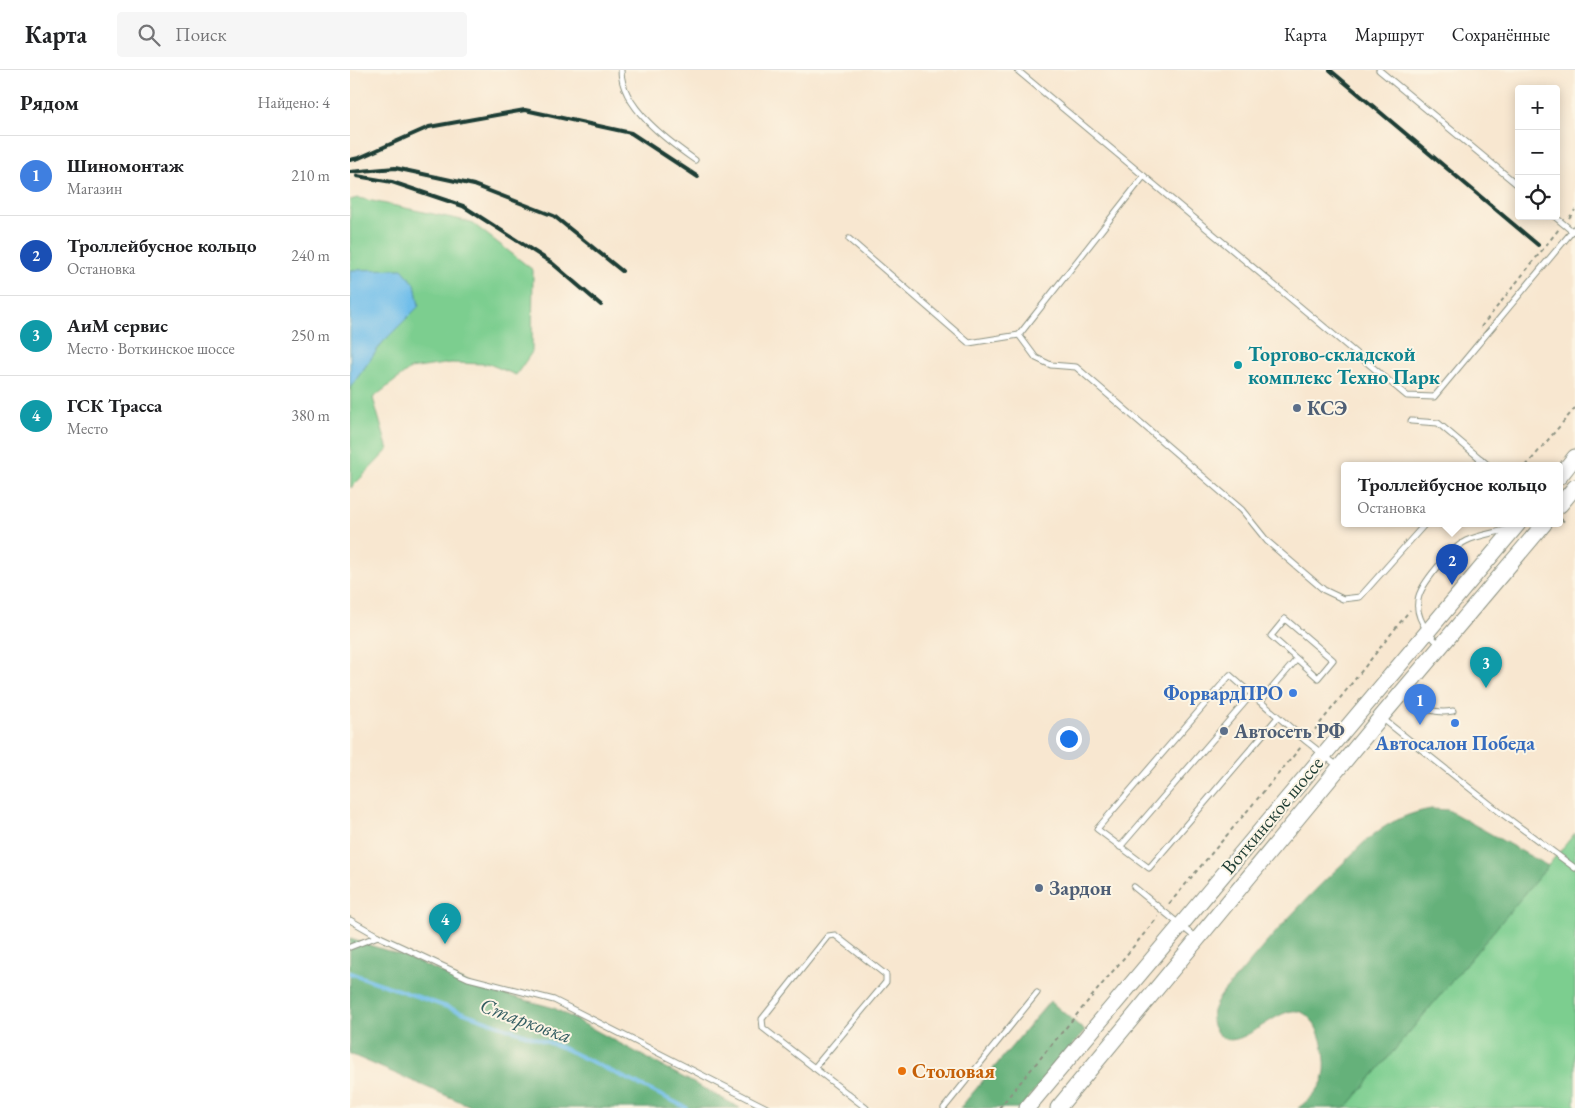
<!DOCTYPE html>
<html lang="ru">
<head>
<meta charset="utf-8">
<style>
  :root { --surface:#fff; --page:#f6f6f6; --text:#202124; --muted:#757577; --line:#e0e0e0; --accent:#b45309 }
  body { margin:0; font-family:"EB Garamond",serif; background:var(--page); color:var(--text) }
  .controls { position:absolute; right:15px; top:15px; display:grid; overflow:hidden; border-radius:5px; box-shadow:0 2px 12px #0003 }
  .controls button { width:45px; height:45px; display:grid; place-items:center; padding:0; border:0; border-bottom:1px solid var(--line); background:var(--surface); color:var(--text); font:25px sans-serif }
  .you { position:absolute; left:718px; top:668px; width:18px; height:18px; margin:-12px; border:4px solid #fff; border-radius:50%; background:#1a73e8; box-shadow:0 0 0 8px #1a73e833 }
  .badge { display:grid; place-items:center; width:32px; height:32px; border-radius:50%; background:var(--accent); color:#fff; font-size:16px; font-weight:700 }
  .pin { position:absolute; translate:-50% -41px; filter:drop-shadow(0 1px 2px #0008) }
  .pin::after { content:''; position:absolute; top:26px; width:18px; height:15px; background:inherit; clip-path:polygon(0 0,100% 0,50% 100%) }
  .popup { position:absolute; left:991px; top:392px; width:222px; height:65px; box-sizing:border-box; display:grid; place-content:center; border-radius:5px; background:var(--surface); filter:drop-shadow(0 1px 4px #0005); font-size:16px; white-space:nowrap; color:var(--muted) }
  .popup b { font-size:19px; color:var(--text) }
  .popup::after { content:''; position:absolute; left:50%; top:100%; margin-left:-10px; border:10px solid transparent; border-top-color:var(--surface) }
  .list { margin:0; padding:0; list-style:none }
  h2 { display:flex; justify-content:space-between; align-items:center; height:65px; margin:0; padding:0 20px; font-size:21px }
  h2 small { font-size:16px; font-weight:400; color:var(--muted) }
  .list li { display:grid; grid-template-columns:32px 1fr auto; gap:15px; align-items:center; box-sizing:border-box; height:80px; padding:0 20px; border-top:1px solid var(--line) }
  .list b { display:block; font-size:19px; white-space:nowrap }
  .list p { margin:0; font-size:16px; white-space:nowrap; color:var(--muted) }
  .list em { font-size:16px; font-style:normal; color:var(--muted) }
  .icon { flex:none; width:28px; height:28px; fill:none; stroke:currentColor; stroke-width:2; stroke-linecap:round; stroke-linejoin:round }
  .map { position:relative; flex:none; width:1225px; height:1038px; overflow:hidden }
  header { display:flex; align-items:center; gap:30px; box-sizing:border-box; height:70px; padding:0 25px; background:var(--surface); border-bottom:1px solid var(--line) }
  header strong { font-size:24px }
  nav { display:flex; gap:28px; margin-inline-start:auto; font-size:18px }
  .search { width:350px; height:45px; background:var(--page); display:flex; align-items:center; gap:12px; box-sizing:border-box; padding:0 18px; border-radius:5px; color:var(--muted); font-size:19px }
  main { display:flex }
  aside { flex:1; background:var(--surface) }
  .map>svg:first-child { display:block }
  .green { fill:#7cce8f; stroke:#4e8662 }
  .forest { fill:#65b17a; stroke:#427757 }
  .water { fill:#6fbeea; stroke:#477e8f }
  .lines { fill:none; stroke-linecap:round; stroke-linejoin:round }
  .stream { stroke:#6fbeea; stroke-width:4 }
  .service-casing { stroke:#8c9282; stroke-width:7 }
  .primary-casing { stroke:#8c9282; stroke-width:17 }
  .path { stroke:#8c9282; stroke-width:2; stroke-dasharray:4 4; stroke-linecap:butt }
  .service { stroke:#fff; stroke-width:5 }
  .primary { stroke:#fff; stroke-width:15 }
  .rail { stroke:#1f3d34; stroke-width:4 }
  .culture-dot { fill:#0f9aa8; stroke:#fcf5e5; stroke-width:2 }
  .service-dot { fill:#5c6f8a; stroke:#fcf5e5; stroke-width:2 }
  .shop-dot { fill:#3f7fe0; stroke:#fcf5e5; stroke-width:2 }
  .food-dot { fill:#e8710a; stroke:#fcf5e5; stroke-width:2 }
  .labels { text-anchor:middle; dominant-baseline:central; stroke-width:4; stroke-linejoin:round; paint-order:stroke }
  .culture-label { font-size:20px; font-weight:bold; fill:#0d838f; stroke:#fcf5e5; text-anchor:start }
  .service-label { font-size:20px; font-weight:bold; fill:#4e5e75; stroke:#fcf5e5; text-anchor:start }
  .shop-label { font-size:20px; font-weight:bold; fill:#366cbe; stroke:#fcf5e5; text-anchor:end }
  .street-label { font-size:20px; fill:#1f3d34; stroke:#fcf5e5 }
  .food-label { font-size:20px; font-weight:bold; fill:#c56008; stroke:#fcf5e5; text-anchor:start }
  .water-label { font-size:21px; font-style:italic; fill:#335d62; stroke:#fcf5e5 }
</style>
</head>
<body>
<header>
<strong>Карта</strong>
<div class="search"><svg class="icon" aria-label="search" viewBox="0 0 24 24"><circle cx="10" cy="10" r="6"/><path d="M15 15l6 6"/></svg>Поиск</div>
<nav><a>Карта</a><a>Маршрут</a><a>Сохранённые</a></nav>
</header>
<main>
<aside>
<h2>Рядом<small>Найдено: 4</small></h2>
<ul class="list">
<li><span class="badge" style="background:#3f7fe0">1</span><div><b>Шиномонтаж</b><p>Магазин</p></div><em>210 m</em></li>
<li><span class="badge" style="background:#1a4fb4">2</span><div><b>Троллейбусное кольцо</b><p>Остановка</p></div><em>240 m</em></li>
<li><span class="badge" style="background:#0f9aa8">3</span><div><b>АиМ сервис</b><p>Место · Воткинское шоссе</p></div><em>250 m</em></li>
<li><span class="badge" style="background:#0f9aa8">4</span><div><b>ГСК Трасса</b><p>Место</p></div><em>380 m</em></li>
</ul>
</aside>
<div class="map">
<svg width="1225" height="1038" viewBox="0 0 1225 1038">
  <rect width="100%" height="100%" fill="#fcf5e5"/>
  <filter id="ink" filterUnits="userSpaceOnUse"><feTurbulence type="fractalNoise" baseFrequency=".02" numOctaves="2"/><feDisplacementMap in="SourceGraphic" scale="10" xChannelSelector="R" yChannelSelector="G"/><feConvolveMatrix kernelMatrix="1 2 1 2 8 2 1 2 1" color-interpolation-filters="sRGB"/></filter>
  <filter id="wash" filterUnits="userSpaceOnUse"><feTurbulence type="fractalNoise" baseFrequency=".0096" numOctaves="4" result="noise"/><feDisplacementMap in="SourceGraphic" scale="20" xChannelSelector="R" yChannelSelector="G"/><feGaussianBlur stdDeviation="1.12" result="paint"/><feColorMatrix in="noise" values="0 0 0 0 0 0 0 0 0 0 0 0 0 0 0 0 0 1.4 0 .05"/><feComposite in="paint" operator="in"/></filter>
  <g filter="url(#wash)">
    <rect width="100%" height="100%" fill="#f8e7d0"/>
    <g class="green">
      <polygon points="8,128 121,152 183,200 182,282 166,305 139,294 101,293 60,299 23,328 38,380 1,418 0,130"/>
      <polygon points="1225,763 1225,1038 996,1038 1211,780"/>
    </g>
    <g class="forest">
      <path d="M1081,739L1098,740L1198,796L996,1038H948C959,1030 970,1020 974,1007C979,989 969,945 948,941C925,937 888,985 869,965C866,962 863,957 862,952C861,946 863,940 866,934C872,921 885,910 894,899C924,863 956,828 990,796C1001,786 1011,774 1023,765C1041,751 1059,743 1081,739Z"/>
      <polygon points="0,869 51,885 124,916 204,938 390,1038 125,1038 0,984"/>
      <polygon points="700,931 735,961 670,1038 610,1038"/>
    </g>
    <polygon class="water" points="52,199 65,214 69,236 33,272 0,318 0,200"/>
    <g class="lines">
      <polyline class="stream" points="0,903 211,977 337,1038"/>
    </g>
  </g>
  <g filter="url(#ink)">
    <g class="lines">
      <g class="service-casing">
        <g id="service">
          <path d="M271,0C271,37 318,71 345,90"/>
          <polyline points="667,0 1057,326 1084,327 1225,158"/>
          <polyline points="1029,0 1169,116"/>
          <polyline points="1204,146 1222,161"/>
          <polyline points="499,169 619,273 669,265 794,106"/>
          <polyline points="669,265 686,288 701,295 726,297 892,440 917,471 974,520 993,529 1010,527 1075,454"/>
          <polyline points="1061,351 1088,353 1139,396"/>
          <polyline points="1125,396 1131,389"/>
          <path d="M1089,574C1078,564 1065,547 1068,530C1070,514 1102,478 1116,471C1128,465 1145,463 1158,459"/>
          <path d="M1053,625C1071,636 1081,645 1103,641"/>
          <polyline points="910,632 947,589 921,566 935,549 983,590 968,608 947,589"/>
          <polyline points="928,647 799,798 747,759 880,605 889,613 956,671 989,697"/>
          <polyline points="1033,649 1151,743 1225,798"/>
          <polyline points="770,777 902,624"/>
          <polyline points="784,817 846,868"/>
          <polyline points="0,850 28,866"/>
          <polyline points="0,877 28,866 118,908 204,930 417,1038"/>
          <polyline points="464,998 536,912 536,905 485,865 478,866 412,949 413,958 516,1038"/>
          <polyline points="594,1038 687,923"/>
        </g>
      </g>
      <g class="primary-casing">
        <g id="primary">
          <polyline points="1210,406 1225,387"/>
          <polyline points="1210,435 1225,417"/>
          <polyline points="677,1038 1168,454"/>
          <polyline points="708,1038 1031,647 1194,454"/>
        </g>
      </g>
      <g class="path">
        <polyline points="1219,148 1225,140"/>
        <polyline points="1131,257 1209,159"/>
        <polyline points="1176,396 1225,338"/>
        <polyline points="1211,449 1217,454"/>
        <polyline points="960,666 1060,540"/>
        <polyline points="819,834 951,677"/>
        <polyline points="649,1038 808,847"/>
      </g>
      <use href="#service" class="service"/>
      <use href="#primary" class="primary"/>
      <g class="rail">
        <polyline points="980,0 1188,175"/>
        <polyline points="0,90 9,88 79,57 175,40 281,63 348,107"/>
        <polyline points="0,102 45,98 124,115 204,146 272,201"/>
        <polyline points="7,106 42,112 113,136 202,193 251,235"/>
      </g>
    </g>
  </g>
  <circle class="culture-dot" cx="888" cy="295" r="5"/>
  <g class="service-dot">
    <circle cx="947" cy="338" r="5"/>
    <circle cx="874" cy="661" r="5"/>
    <circle cx="689" cy="818" r="5"/>
  </g>
  <g class="shop-dot">
    <circle cx="943" cy="623" r="5"/>
    <circle cx="1105" cy="653" r="5"/>
  </g>
  <circle class="food-dot" cx="552" cy="1001" r="5"/>
  <g class="labels">
    <g class="culture-label">
      <text x="898" y="284">Торгово-складской<tspan x="898" dy="23">комплекс Техно Парк</tspan></text>
    </g>
    <g class="service-label">
      <text x="957" y="338">КСЭ</text>
      <text x="884" y="661">Автосеть РФ</text>
      <text x="699" y="818">Зардон</text>
    </g>
    <g class="shop-label">
      <text x="933" y="623">ФорвардПРО</text>
      <text x="1105" y="673" text-anchor="middle">Автосалон Победа</text>
    </g>
    <g class="street-label">
      <text transform="translate(922 745) rotate(-50)">Воткинское шоссе</text>
    </g>
    <g class="food-label">
      <text x="562" y="1001">Столовая</text>
    </g>
    <g class="water-label">
      <text transform="translate(176 950) rotate(20)">Старковка</text>
    </g>
  </g>
</svg>
<div class="controls">
<button>+</button>
<button>−</button>
<button><svg class="icon" aria-label="locate" viewBox="0 0 24 24"><circle cx="12" cy="12" r="6"/><path d="M12 2v4M12 18v4M2 12h4M18 12h4"/></svg></button>
</div>
<div class="you"></div>
<div class="pin badge" style="left:1070px;top:655px;background:#3f7fe0">1</div>
<div class="pin badge" style="left:1102px;top:515px;background:#1a4fb4">2</div>
<div class="popup"><b>Троллейбусное кольцо</b>Остановка</div>
<div class="pin badge" style="left:1136px;top:618px;background:#0f9aa8">3</div>
<div class="pin badge" style="left:95px;top:874px;background:#0f9aa8">4</div>
</div>
</main>
</body>
</html>
